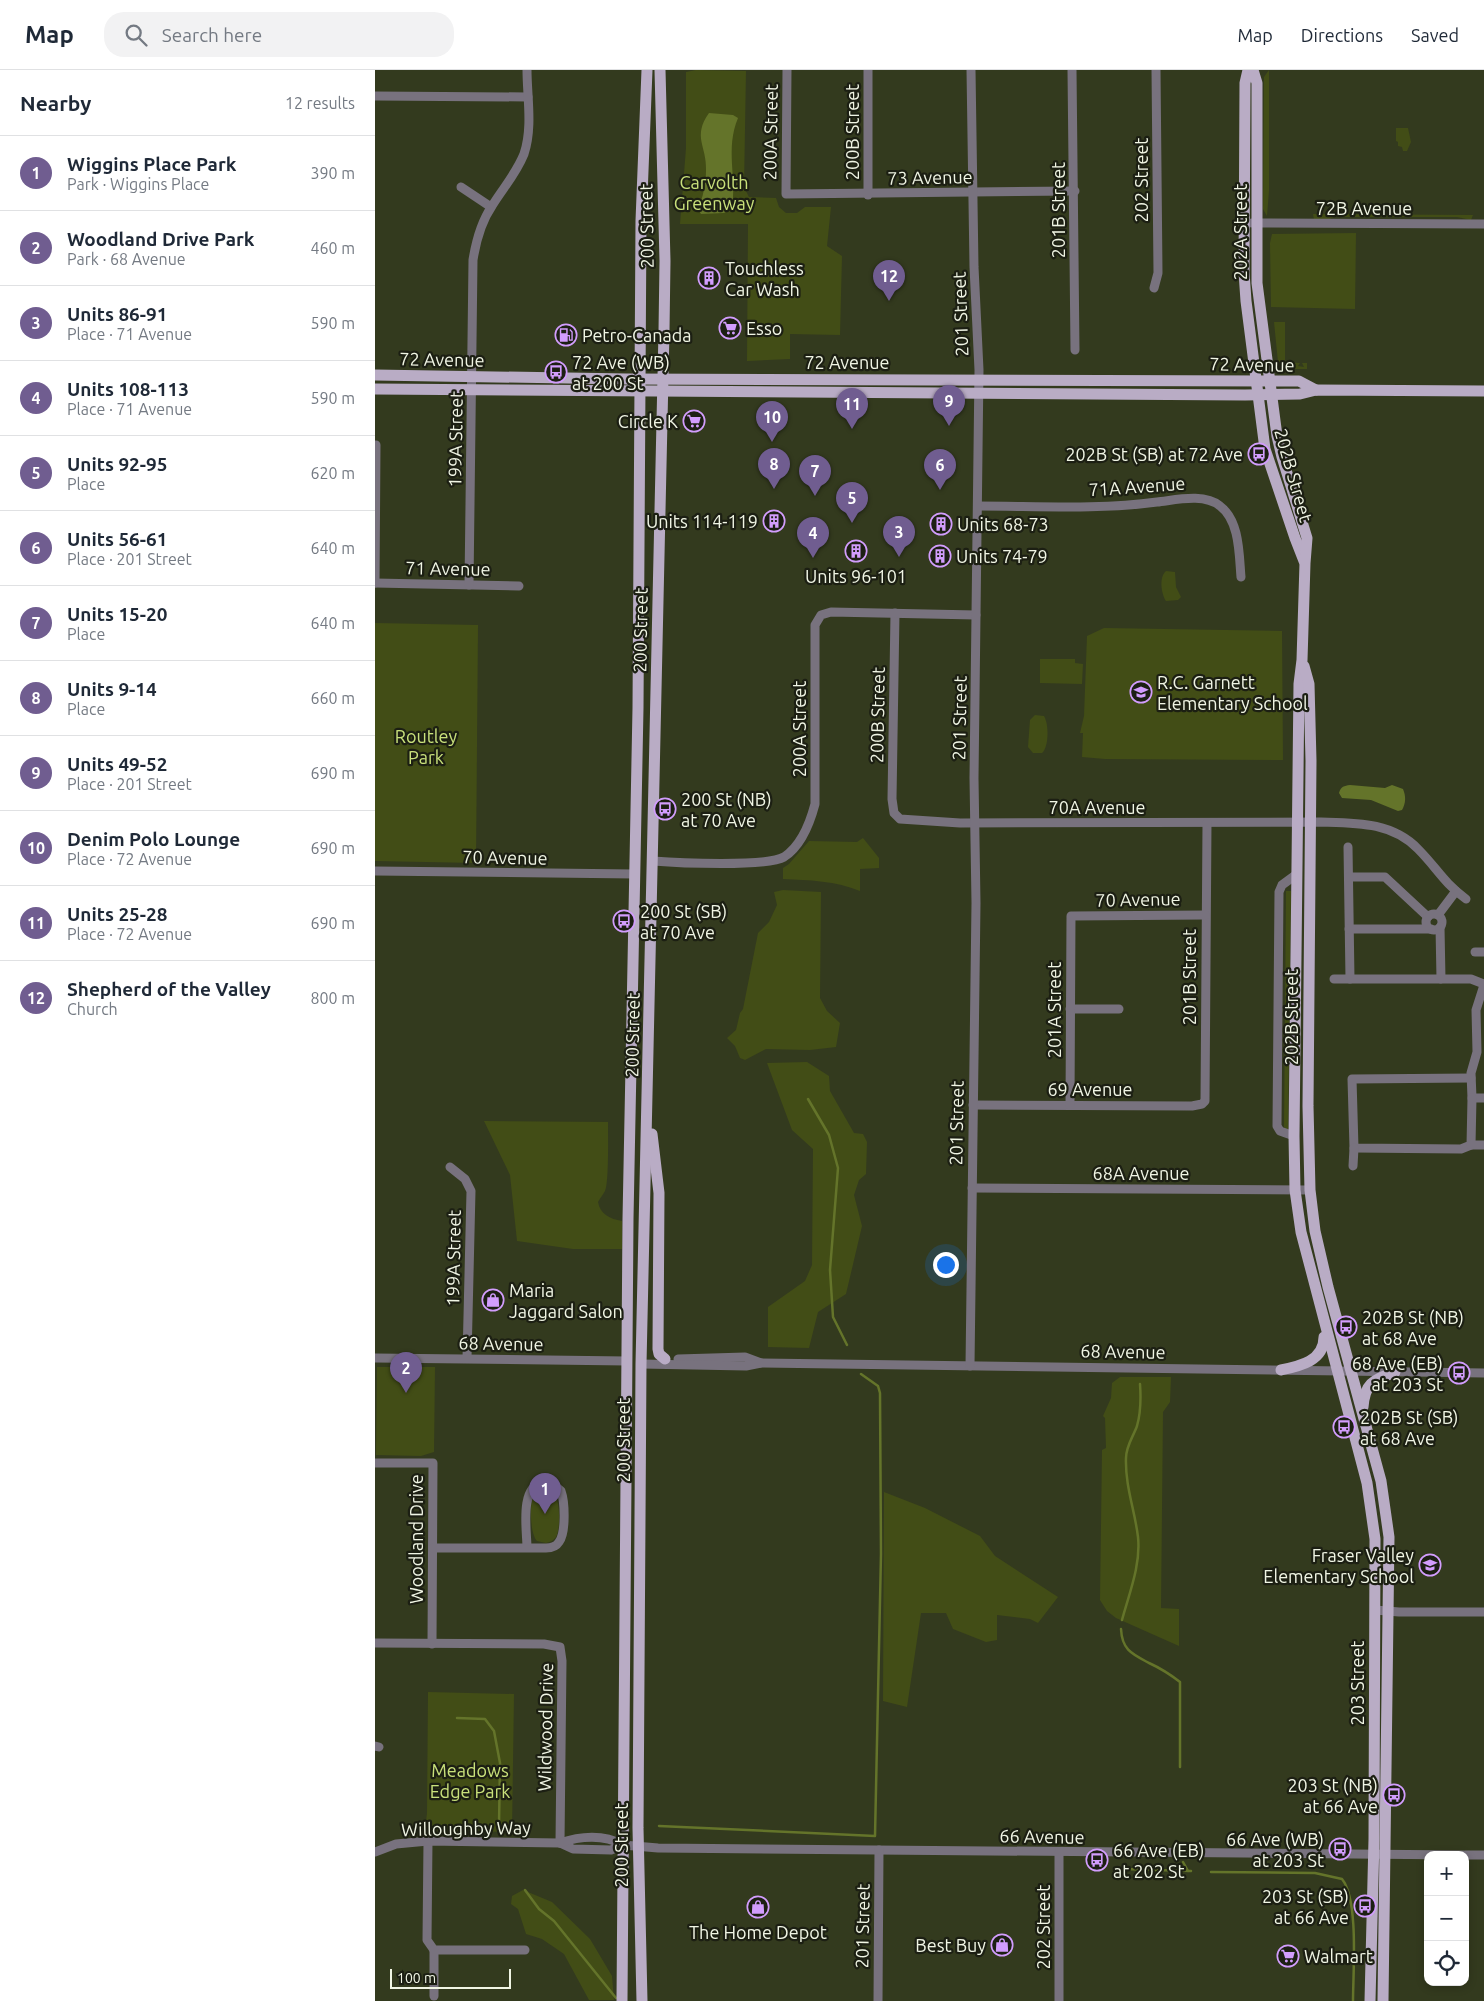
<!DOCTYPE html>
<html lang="en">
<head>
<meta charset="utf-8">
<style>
  :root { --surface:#fff; --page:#f2f2f3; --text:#1f2937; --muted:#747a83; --line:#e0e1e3; --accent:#705d90 }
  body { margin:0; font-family:Ubuntu,sans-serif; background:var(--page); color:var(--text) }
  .controls { position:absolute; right:15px; bottom:15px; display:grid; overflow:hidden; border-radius:10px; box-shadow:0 2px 8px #0003 }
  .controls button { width:45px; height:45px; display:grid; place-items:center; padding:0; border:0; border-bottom:1px solid var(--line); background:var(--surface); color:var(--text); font:25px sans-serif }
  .scale { position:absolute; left:15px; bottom:12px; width:121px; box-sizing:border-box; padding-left:5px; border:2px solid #f0f5e4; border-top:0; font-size:14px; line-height:18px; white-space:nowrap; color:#f0f5e4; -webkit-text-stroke:4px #1c1f13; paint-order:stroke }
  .you { position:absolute; left:570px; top:1194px; width:18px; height:18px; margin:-12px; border:4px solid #fff; border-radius:50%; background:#1a73e8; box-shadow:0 0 0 8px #1a73e833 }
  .badge { display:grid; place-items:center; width:32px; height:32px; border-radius:50%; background:var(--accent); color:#fff; font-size:16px; font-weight:700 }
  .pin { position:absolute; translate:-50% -41px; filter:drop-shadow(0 1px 2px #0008) }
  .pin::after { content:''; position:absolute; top:26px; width:18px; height:15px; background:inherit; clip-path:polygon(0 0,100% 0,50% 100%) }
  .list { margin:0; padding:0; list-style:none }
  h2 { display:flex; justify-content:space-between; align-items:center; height:65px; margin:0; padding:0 20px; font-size:21px }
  h2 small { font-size:16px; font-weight:400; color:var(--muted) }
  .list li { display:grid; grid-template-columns:32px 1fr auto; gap:15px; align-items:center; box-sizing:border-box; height:75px; padding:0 20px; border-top:1px solid var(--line) }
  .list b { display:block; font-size:19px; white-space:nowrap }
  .list p { margin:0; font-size:16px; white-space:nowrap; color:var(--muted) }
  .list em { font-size:16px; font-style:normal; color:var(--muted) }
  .icon { flex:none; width:28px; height:28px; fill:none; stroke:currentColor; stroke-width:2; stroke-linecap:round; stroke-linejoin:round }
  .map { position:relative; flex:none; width:1109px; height:1931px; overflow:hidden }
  header { display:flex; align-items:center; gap:30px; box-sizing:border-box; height:70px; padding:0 25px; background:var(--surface); border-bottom:1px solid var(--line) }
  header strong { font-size:24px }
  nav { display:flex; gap:28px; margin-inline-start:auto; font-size:18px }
  .search { width:350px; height:45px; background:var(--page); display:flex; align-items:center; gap:12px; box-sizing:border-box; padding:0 18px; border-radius:20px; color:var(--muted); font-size:19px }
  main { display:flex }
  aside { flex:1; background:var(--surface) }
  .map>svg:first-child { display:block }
  .green { fill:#424d16 }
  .water { fill:#64742a }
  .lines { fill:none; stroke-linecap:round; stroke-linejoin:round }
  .stream { stroke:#64742a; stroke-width:2.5 }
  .minor { stroke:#78727e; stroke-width:9 }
  .major { stroke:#b9acc5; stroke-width:11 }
  .labels { text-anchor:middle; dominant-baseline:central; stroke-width:4.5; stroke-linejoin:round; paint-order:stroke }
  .street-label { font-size:18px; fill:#f0f5e4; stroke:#1c1f13 }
  .park-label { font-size:18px; fill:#c9e17b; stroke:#1c1f13 }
  .poi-label { font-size:18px; fill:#f0f5e4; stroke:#1c1f13; text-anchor:start }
</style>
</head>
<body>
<header>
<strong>Map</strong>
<div class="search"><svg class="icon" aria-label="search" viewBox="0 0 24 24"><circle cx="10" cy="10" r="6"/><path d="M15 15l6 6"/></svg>Search here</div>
<nav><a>Map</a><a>Directions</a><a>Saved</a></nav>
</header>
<main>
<aside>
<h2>Nearby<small>12 results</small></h2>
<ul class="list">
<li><span class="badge">1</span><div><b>Wiggins Place Park</b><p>Park · Wiggins Place</p></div><em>390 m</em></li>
<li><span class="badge">2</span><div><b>Woodland Drive Park</b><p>Park · 68 Avenue</p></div><em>460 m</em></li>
<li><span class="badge">3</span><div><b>Units 86-91</b><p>Place · 71 Avenue</p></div><em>590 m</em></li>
<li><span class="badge">4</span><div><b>Units 108-113</b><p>Place · 71 Avenue</p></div><em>590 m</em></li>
<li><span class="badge">5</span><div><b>Units 92-95</b><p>Place</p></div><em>620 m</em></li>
<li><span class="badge">6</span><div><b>Units 56-61</b><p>Place · 201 Street</p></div><em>640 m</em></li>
<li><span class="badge">7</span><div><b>Units 15-20</b><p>Place</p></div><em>640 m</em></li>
<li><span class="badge">8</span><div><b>Units 9-14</b><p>Place</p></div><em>660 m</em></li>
<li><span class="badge">9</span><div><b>Units 49-52</b><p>Place · 201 Street</p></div><em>690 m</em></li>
<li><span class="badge">10</span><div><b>Denim Polo Lounge</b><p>Place · 72 Avenue</p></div><em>690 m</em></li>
<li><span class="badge">11</span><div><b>Units 25-28</b><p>Place · 72 Avenue</p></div><em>690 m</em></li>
<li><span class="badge">12</span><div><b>Shepherd of the Valley</b><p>Church</p></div><em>800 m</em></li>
</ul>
</aside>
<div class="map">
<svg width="1109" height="1931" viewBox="0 0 1109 1931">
  <rect width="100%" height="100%" fill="#333a1e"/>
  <g class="green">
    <polygon points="321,0 371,1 369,117 374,127 401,128 404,137 411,143 422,143 430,137 456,137 452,176 467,186 465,265 415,264 415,289 372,291 373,154 305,154 311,78 311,2"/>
    <polygon points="894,0 894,121 892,146 888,139 889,7"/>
    <polygon points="1021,58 1033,58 1036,72 1032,81 1028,81 1027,77 1023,76 1023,72 1021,71"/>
    <polygon points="938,144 1098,145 1096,150 1082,147 959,147 952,150 939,150"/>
    <polygon points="981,163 980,239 896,237 895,173 897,164"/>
    <polygon points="899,252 910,252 910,292 925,293 923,296 929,297 927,293 932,293 932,299 912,299 903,292"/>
    <path d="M791,501L800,502L801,517L806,527L803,530L791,531C786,523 784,507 791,501Z"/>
    <polygon points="0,553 103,555 101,793 0,791"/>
    <polygon points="729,558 907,561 908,690 730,689 707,687 708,663 705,663 709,646 712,566"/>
    <polygon points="665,589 700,589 700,593 708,594 707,614 665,613"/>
    <path d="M660,645L669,646C674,654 674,677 667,683H658L653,677L655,650Z"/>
    <path d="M488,768L504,788V798L485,799V821C461,811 434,810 408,809V798L414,794L434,771L482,772Z"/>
    <polygon points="408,820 446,822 445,928 452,941 465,953 461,977 435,980 391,979 370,990 365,988 360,976 352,968 361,960 365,943 368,939 383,863 394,852 402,835 399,822"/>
    <polygon points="911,821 916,821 913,1060 909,1057"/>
    <polygon points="432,992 454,1006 455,1021 479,1063 488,1064 492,1072 491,1104 484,1110 479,1125 487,1156 471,1224 443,1242 434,1278 393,1277 393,1237 430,1211 437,1195 438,1079 417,1060 392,993"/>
    <path d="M109,1051L233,1052C233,1064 234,1113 230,1121C228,1125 225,1128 223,1132C225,1144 235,1149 247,1151V1179H198L142,1171L135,1105Z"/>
    <polygon points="2,1297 60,1297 59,1382 46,1386 1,1385"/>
    <polygon points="745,1307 796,1307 795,1332 788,1342 786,1538 804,1539 804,1576 741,1548 732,1541 725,1530 727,1380 731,1378 730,1348 728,1346 736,1328 737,1313"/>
    <path d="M168,1418L178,1421C185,1428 186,1458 181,1467C178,1471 175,1472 171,1473L162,1471C155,1464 154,1433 159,1425C161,1421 164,1419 168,1418Z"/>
    <polygon points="509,1422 550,1438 605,1466 620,1486 683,1527 663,1553 655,1549 622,1545 622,1570 611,1572 578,1559 571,1543 546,1543 532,1637 508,1631"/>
    <polygon points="53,1622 139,1624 137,1762 50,1760 52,1743"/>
    <polygon points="148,1820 177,1832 215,1869 237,1906 239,1930 214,1930 189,1884 167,1869 151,1864 143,1839 136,1834 137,1826"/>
  </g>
  <g class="water">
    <path d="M334,43L358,45L363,48C350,79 362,107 357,138L349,143L326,144L323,139C328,128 331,113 331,100C332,76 317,67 334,43Z"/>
    <path d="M975,715L1010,718L1017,715L1028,719C1031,726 1031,733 1027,740L1023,741L996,730L967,728L964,723C966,716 969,716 975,715Z"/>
  </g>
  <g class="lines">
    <g class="stream">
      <polyline points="433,1029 454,1065 463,1098 455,1200 458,1247 472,1275"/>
      <path d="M747,1550C754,1524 766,1495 763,1467C760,1441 750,1416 751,1388C751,1376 758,1367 762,1356C766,1342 766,1328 765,1314"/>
      <path d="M746,1559C747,1580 757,1584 774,1593C785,1598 796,1605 805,1612V1697"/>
      <polyline points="82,1648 110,1649 119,1661 125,1693 124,1755"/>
      <polyline points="284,1756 500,1766 506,1484 505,1323 503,1316 486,1304"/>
      <polyline points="808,1792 813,1801"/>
      <polyline points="748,1799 816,1801"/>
      <path d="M836,1802L940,1803L967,1809C984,1830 978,1903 978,1931"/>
      <polyline points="150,1820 164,1839 179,1851 241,1928"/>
    </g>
    <g class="minor">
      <polyline points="412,0 411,124 700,121"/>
      <polyline points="697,0 700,280"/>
      <polyline points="0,26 153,27"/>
      <polyline points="86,117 116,137"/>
      <polyline points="493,125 493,0"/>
      <polyline points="877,153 1109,154"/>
      <polyline points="779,218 783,203 781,0"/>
      <path d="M603,436C662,436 723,440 782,432C801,430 829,423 845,436C865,451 864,485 866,507"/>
      <polyline points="0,513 144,516"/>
      <polyline points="0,513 1,375"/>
      <path d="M94,515L98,190C101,171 106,152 117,136C128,118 141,104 149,84C158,57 152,27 152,0"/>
      <path d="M520,543L517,729L519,743L525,749L585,753L946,752C981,753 1017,752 1043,779C1062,798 1068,812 1091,829"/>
      <polyline points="973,777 975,909"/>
      <path d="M278,791C302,793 392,797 409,787C426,776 435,753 440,734V555L446,545L456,542L601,545"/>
      <polyline points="0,801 259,804"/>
      <polyline points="974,807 1010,807 1053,847"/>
      <circle cx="1059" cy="852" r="8"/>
      <polyline points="1063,845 1081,821"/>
      <polyline points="1065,857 1066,909"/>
      <polyline points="974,859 1056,859"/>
      <polyline points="1100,882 1109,882"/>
      <polyline points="959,909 1096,909 1109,914"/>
      <polyline points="1109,915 1101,940 1102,982 1096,1003 1097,1028 1109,1028"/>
      <polyline points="695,939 744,939"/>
      <polyline points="1096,1008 977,1009 979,1078 1086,1079 1096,1075 1097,1028"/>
      <polyline points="598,1035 817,1036 827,1034 830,1031 832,753"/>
      <polyline points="695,1035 696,846 830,845"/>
      <polyline points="919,1066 905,1061 902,1056 904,822 907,815 922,804"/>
      <polyline points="1096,1075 1109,1075"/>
      <polyline points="978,1096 979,1078"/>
      <polyline points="75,1097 90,1109 96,1121 92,1288"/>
      <polyline points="597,1118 935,1120"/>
      <polyline points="0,1288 252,1291"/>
      <polyline points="303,1289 370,1287 386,1293"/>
      <polyline points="266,1294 371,1296 386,1293 1109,1303"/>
      <polyline points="595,1296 601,833 599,708 604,300 599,197 596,0"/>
      <polyline points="0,1393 58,1393 57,1574"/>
      <path d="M58,1478H171C176,1478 181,1477 184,1472C191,1463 190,1432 186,1421C181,1416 175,1413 168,1413C144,1416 152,1461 152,1478"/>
      <polyline points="1000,1540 1024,1542 1109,1542"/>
      <polyline points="0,1573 169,1574 185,1577 187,1591 185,1773"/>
      <polyline points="0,1676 4,1677"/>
      <polyline points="53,1771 52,1870 59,1880 150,1880"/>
      <polyline points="185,1773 198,1779 236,1780 248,1775 283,1778 1087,1785"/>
      <path d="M0,1782L21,1774L53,1771L185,1773C205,1766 229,1764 248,1775"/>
      <polyline points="1090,1785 1109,1785"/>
      <polyline points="59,1926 59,1880"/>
      <polyline points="503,1931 504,1780"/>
      <polyline points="684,1931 684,1783"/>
    </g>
    <g class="major">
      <polyline points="873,0 870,13 869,202 871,231 890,379 920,468 929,491"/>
      <polyline points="878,0 882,13 882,213 902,366 907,387 932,468 930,493 927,590 924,614 919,1066 920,1120 926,1162 992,1413 1000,1469 999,1769 995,1931"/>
      <polyline points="0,305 252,309 924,311 941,320"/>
      <polyline points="0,319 870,325 925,324 941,320 1109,321"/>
      <polyline points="929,596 934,614 936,691 933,1036 935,1120 940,1161 953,1217 1006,1411 1014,1467 1008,1931"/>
      <polyline points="277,1064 284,1123 283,1279 284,1284 290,1289"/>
      <path d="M906,1300C925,1296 949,1291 949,1267"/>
      <path d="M988,1337C990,1312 999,1310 1020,1302"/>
      <polyline points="247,1931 253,1149 263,638 266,151 272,0"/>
      <polyline points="267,1931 263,1758 266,1294 289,261 290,191 285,0"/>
    </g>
  </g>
  <defs>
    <g id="building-ring" transform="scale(1.125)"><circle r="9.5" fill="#1c1f13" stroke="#d29dfd" stroke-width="1.5"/><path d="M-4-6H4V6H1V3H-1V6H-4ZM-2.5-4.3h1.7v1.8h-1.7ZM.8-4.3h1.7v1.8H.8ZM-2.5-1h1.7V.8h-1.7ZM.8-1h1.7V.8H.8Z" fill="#d29dfd"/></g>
    <g id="supermarket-ring" transform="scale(1.125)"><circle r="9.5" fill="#1c1f13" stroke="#d29dfd" stroke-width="1.5"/><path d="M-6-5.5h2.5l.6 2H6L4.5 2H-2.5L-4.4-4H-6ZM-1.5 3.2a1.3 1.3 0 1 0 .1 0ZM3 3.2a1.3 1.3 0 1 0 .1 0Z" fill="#d29dfd"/></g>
    <g id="fuel-ring" transform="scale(1.125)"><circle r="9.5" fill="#1c1f13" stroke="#d29dfd" stroke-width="1.5"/><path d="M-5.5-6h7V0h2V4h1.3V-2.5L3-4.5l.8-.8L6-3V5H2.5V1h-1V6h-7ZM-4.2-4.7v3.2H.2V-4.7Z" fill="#d29dfd"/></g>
    <g id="bus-ring" transform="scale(1.125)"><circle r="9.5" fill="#1c1f13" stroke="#d29dfd" stroke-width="1.5"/><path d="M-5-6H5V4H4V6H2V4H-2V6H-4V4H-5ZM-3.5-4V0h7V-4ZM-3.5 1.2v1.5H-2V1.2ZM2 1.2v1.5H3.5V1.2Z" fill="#d29dfd"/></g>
    <g id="school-ring" transform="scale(1.125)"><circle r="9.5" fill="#1c1f13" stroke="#d29dfd" stroke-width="1.5"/><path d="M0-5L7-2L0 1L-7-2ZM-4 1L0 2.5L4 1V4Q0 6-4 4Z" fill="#d29dfd"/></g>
    <g id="shop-ring" transform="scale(1.125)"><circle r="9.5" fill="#1c1f13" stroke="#d29dfd" stroke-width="1.5"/><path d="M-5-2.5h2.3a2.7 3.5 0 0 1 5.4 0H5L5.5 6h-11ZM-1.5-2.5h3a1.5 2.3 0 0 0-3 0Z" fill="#d29dfd"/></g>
  </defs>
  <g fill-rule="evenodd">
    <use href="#building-ring" x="334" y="208"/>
    <use href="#supermarket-ring" x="355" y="258"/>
    <use href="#fuel-ring" x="191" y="265"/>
    <use href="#bus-ring" x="181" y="302"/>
    <use href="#supermarket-ring" x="319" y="351"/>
    <use href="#bus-ring" x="884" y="384"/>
    <use href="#building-ring" x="399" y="451"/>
    <use href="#building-ring" x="566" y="454"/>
    <use href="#building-ring" x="481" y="481"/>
    <use href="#building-ring" x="565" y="486"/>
    <use href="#school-ring" x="766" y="622"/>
    <use href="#bus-ring" x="290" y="739"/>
    <use href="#bus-ring" x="249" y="851"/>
    <use href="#shop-ring" x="118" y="1230"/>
    <use href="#bus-ring" x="971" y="1257"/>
    <use href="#bus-ring" x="1084" y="1303"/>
    <use href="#bus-ring" x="969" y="1357"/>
    <use href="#school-ring" x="1055" y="1495"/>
    <use href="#bus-ring" x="1019" y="1725"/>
    <use href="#bus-ring" x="965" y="1779"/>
    <use href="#bus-ring" x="722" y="1790"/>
    <use href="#bus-ring" x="990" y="1836"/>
    <use href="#shop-ring" x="383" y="1837"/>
    <use href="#shop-ring" x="627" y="1875"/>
    <use href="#supermarket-ring" x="913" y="1886"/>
  </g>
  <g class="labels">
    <g class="street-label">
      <text transform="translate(395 62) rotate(-89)">200A Street</text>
      <text transform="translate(477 62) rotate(-90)">200B Street</text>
      <text transform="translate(555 107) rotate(-1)">73 Avenue</text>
      <text transform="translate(766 110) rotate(-90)">202 Street</text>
      <text x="989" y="138">72B Avenue</text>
      <text transform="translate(683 140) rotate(-90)">201B Street</text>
      <text transform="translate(271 156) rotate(-91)">200 Street</text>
      <text transform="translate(865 162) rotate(-90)">202A Street</text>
      <text transform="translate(585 244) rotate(-92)">201 Street</text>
      <text transform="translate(67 289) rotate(1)">72 Avenue</text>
      <text x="472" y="292">72 Avenue</text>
      <text transform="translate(877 294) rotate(1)">72 Avenue</text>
      <text transform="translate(80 369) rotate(-89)">199A Street</text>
      <text transform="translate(919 405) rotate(74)">202B Street</text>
      <text transform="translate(762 416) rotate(-4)">71A Avenue</text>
      <text transform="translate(73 498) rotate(1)">71 Avenue</text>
      <text transform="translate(265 560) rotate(-89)">200 Street</text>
      <text transform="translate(502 645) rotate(-89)">200B Street</text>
      <text transform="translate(584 648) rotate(-89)">201 Street</text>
      <text transform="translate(424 659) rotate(-90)">200A Street</text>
      <text x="722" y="737">70A Avenue</text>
      <text transform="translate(130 787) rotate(1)">70 Avenue</text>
      <text transform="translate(763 829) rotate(-1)">70 Avenue</text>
      <text transform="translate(814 907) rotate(-90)">201B Street</text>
      <text transform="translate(679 940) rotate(-90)">201A Street</text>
      <text transform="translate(916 947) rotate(-90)">202B Street</text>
      <text transform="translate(257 965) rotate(-89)">200 Street</text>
      <text x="715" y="1019">69 Avenue</text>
      <text transform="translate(581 1053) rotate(-89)">201 Street</text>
      <text x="766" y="1103">68A Avenue</text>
      <text transform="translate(78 1188) rotate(-89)">199A Street</text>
      <text transform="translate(126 1273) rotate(1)">68 Avenue</text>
      <text transform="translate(748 1281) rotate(1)">68 Avenue</text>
      <text transform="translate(248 1370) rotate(-90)">200 Street</text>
      <text transform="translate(41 1469) rotate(-90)">Woodland Drive</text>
      <text transform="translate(982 1613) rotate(-90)">203 Street</text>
      <text transform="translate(170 1657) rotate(-89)">Wildwood Drive</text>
      <text transform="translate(91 1758) rotate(-1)">Willoughby Way</text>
      <text transform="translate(667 1766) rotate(1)">66 Avenue</text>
      <text transform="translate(246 1775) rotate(-90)">200 Street</text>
      <text transform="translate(487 1856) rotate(-89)">201 Street</text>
      <text transform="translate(668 1857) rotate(-90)">202 Street</text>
    </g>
    <g class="park-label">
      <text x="339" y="112">Carvolth<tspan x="339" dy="21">Greenway</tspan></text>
      <text x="51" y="666">Routley<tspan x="51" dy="21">Park</tspan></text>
      <text x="95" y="1700">Meadows<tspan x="95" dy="21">Edge Park</tspan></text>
    </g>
    <g class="poi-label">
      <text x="350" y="198">Touchless<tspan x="350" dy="21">Car Wash</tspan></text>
      <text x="371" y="258">Esso</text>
      <text x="207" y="265">Petro-Canada</text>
      <text x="197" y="292">72 Ave (WB)<tspan x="197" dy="21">at 200 St</tspan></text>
      <text x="303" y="351" text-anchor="end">Circle K</text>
      <text x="868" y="384" text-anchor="end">202B St (SB) at 72 Ave</text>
      <text x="383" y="451" text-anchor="end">Units 114-119</text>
      <text x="582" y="454">Units 68-73</text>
      <text x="581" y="486">Units 74-79</text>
      <text x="481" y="506" text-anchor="middle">Units 96-101</text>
      <text x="782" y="612">R.C. Garnett<tspan x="782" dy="21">Elementary School</tspan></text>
      <text x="306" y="729">200 St (NB)<tspan x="306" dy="21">at 70 Ave</tspan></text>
      <text x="265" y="841">200 St (SB)<tspan x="265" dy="21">at 70 Ave</tspan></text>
      <text x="134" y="1220">Maria<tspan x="134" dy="21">Jaggard Salon</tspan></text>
      <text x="987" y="1247">202B St (NB)<tspan x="987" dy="21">at 68 Ave</tspan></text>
      <text x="1068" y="1293" text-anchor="end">68 Ave (EB)<tspan x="1068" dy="21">at 203 St</tspan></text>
      <text x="985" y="1347">202B St (SB)<tspan x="985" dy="21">at 68 Ave</tspan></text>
      <text x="1039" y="1485" text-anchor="end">Fraser Valley<tspan x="1039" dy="21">Elementary School</tspan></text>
      <text x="1003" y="1715" text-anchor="end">203 St (NB)<tspan x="1003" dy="21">at 66 Ave</tspan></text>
      <text x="949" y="1769" text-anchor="end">66 Ave (WB)<tspan x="949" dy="21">at 203 St</tspan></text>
      <text x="738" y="1780">66 Ave (EB)<tspan x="738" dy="21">at 202 St</tspan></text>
      <text x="974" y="1826" text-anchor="end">203 St (SB)<tspan x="974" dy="21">at 66 Ave</tspan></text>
      <text x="383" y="1862" text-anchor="middle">The Home Depot</text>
      <text x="611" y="1875" text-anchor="end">Best Buy</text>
      <text x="929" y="1886">Walmart</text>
    </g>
  </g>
</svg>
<div class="controls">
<button>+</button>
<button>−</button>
<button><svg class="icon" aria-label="locate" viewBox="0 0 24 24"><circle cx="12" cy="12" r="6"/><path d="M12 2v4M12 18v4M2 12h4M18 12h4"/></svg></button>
</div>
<div class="scale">100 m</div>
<div class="you"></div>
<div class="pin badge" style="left:170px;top:1444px">1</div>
<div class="pin badge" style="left:31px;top:1323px">2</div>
<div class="pin badge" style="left:524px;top:487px">3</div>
<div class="pin badge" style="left:438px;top:488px">4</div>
<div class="pin badge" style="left:477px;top:453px">5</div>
<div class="pin badge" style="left:565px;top:420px">6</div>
<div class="pin badge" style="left:440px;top:426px">7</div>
<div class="pin badge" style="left:399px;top:419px">8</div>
<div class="pin badge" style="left:574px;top:356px">9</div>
<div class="pin badge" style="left:397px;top:372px">10</div>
<div class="pin badge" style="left:477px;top:359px">11</div>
<div class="pin badge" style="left:514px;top:231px">12</div>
</div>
</main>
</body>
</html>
